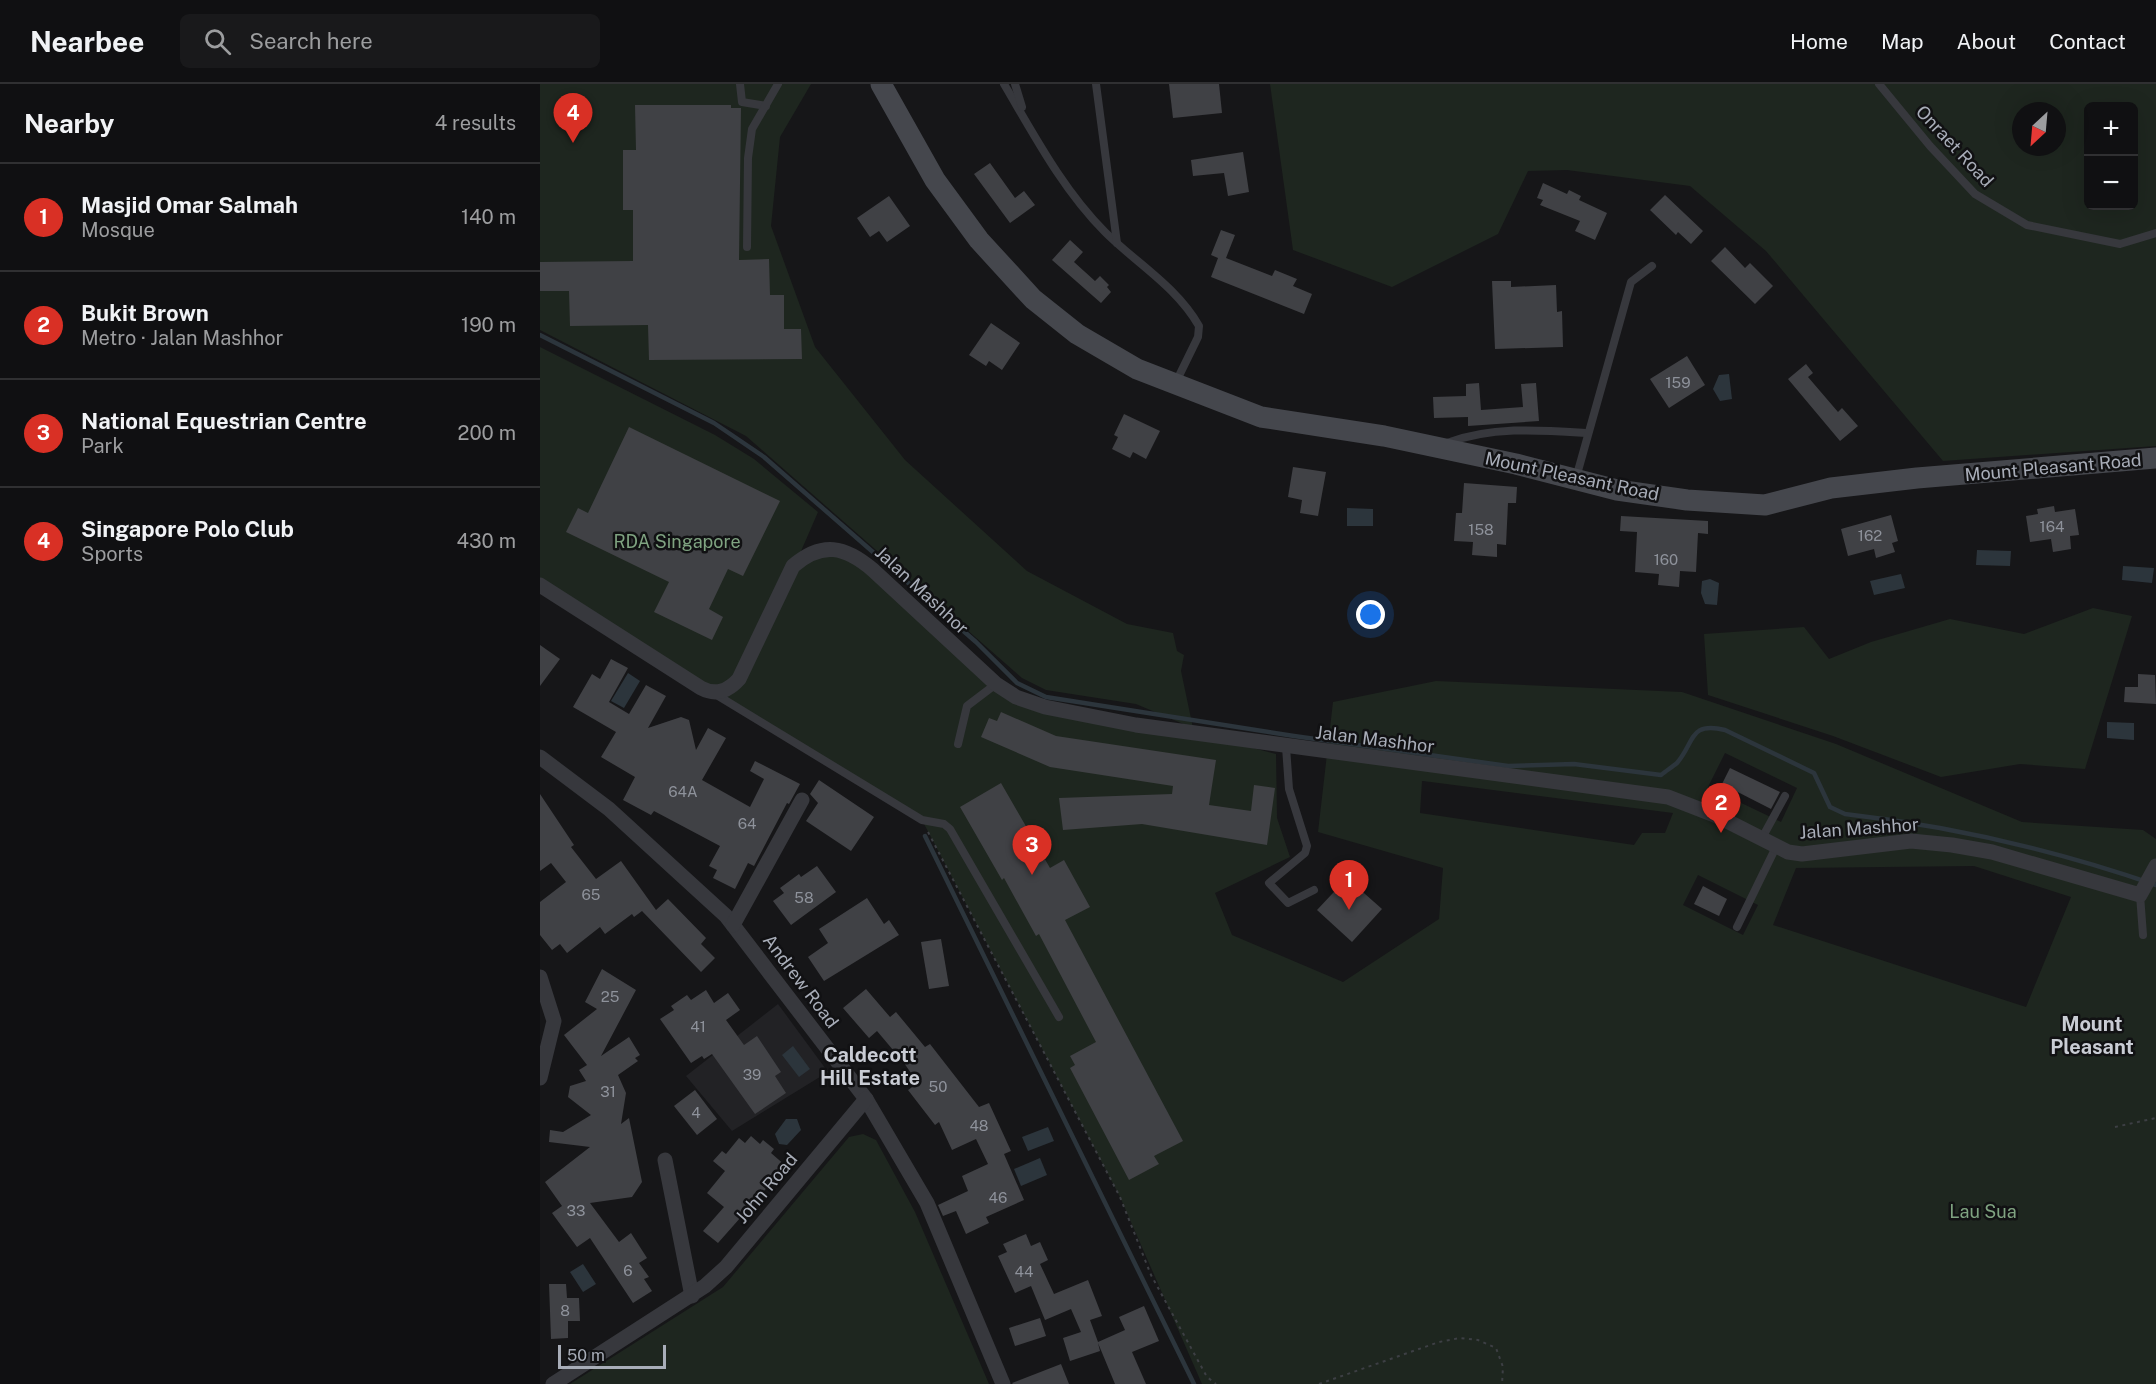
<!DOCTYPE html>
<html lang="en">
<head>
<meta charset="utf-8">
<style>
  :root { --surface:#101012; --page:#19191b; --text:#f1f3f6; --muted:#9c9d9f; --line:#303032; --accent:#d93025 }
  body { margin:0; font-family:"Public Sans",sans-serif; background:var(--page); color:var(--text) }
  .controls { position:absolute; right:18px; top:18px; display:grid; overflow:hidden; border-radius:9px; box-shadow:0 6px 24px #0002 }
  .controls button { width:54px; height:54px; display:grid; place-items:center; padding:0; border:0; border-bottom:2px solid var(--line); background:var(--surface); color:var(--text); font:30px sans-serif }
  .compass { position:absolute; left:1472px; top:18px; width:54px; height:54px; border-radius:50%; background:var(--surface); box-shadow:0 6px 24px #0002; rotate:206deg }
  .scale { position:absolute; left:18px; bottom:15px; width:108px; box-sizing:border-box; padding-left:6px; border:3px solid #a8adb8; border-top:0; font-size:16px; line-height:21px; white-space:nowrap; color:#a8adb8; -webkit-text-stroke:4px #111113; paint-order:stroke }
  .you { position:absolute; left:831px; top:531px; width:21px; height:21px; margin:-15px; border:4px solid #fff; border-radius:50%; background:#1a73e8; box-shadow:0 0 0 9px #1a73e833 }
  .badge { display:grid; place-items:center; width:39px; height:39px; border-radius:50%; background:var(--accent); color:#fff; font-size:20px; font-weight:700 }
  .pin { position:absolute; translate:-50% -50px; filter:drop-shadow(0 2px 3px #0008) }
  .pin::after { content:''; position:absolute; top:32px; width:21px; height:18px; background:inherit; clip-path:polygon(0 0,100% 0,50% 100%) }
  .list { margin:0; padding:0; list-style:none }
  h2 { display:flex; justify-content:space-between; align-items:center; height:78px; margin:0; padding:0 24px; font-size:26px }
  h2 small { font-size:20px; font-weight:400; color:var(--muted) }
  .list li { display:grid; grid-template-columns:39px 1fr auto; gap:18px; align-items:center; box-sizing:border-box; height:108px; padding:0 24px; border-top:2px solid var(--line) }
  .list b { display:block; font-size:22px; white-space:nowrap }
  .list p { margin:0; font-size:20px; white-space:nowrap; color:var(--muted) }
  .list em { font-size:20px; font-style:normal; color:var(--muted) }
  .icon { flex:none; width:33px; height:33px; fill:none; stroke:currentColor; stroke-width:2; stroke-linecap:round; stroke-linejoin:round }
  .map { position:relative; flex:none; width:1616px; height:1300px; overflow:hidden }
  header { display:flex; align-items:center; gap:36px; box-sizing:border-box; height:84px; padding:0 30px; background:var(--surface); border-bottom:2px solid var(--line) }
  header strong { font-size:28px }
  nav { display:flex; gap:33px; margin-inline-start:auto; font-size:21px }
  .search { width:420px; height:54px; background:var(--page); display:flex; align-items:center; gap:15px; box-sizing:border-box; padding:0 21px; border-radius:9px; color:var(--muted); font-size:22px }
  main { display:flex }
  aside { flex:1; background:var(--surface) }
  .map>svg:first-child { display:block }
  .built { fill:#222225 }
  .green { fill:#1e261f; fill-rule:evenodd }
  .water { fill:#2c353c }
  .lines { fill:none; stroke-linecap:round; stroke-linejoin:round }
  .stream { stroke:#2c353c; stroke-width:4.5 }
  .building { fill:#404145 }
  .path { stroke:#3d3f44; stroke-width:2; stroke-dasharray:3 4.5; stroke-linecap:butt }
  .lane { stroke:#37383d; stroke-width:8 }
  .street { stroke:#37383d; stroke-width:15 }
  .secondary { stroke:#45474d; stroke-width:21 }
  .labels { text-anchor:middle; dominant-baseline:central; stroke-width:5; stroke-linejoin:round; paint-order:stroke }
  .number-label { font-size:15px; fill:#8e929b }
  .street-label { font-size:18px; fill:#a8adb8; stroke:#111113 }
  .park-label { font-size:18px; fill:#7fa381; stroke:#111113 }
  .neighbourhood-label { font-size:20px; font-weight:bold; fill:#c9ccd4; stroke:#111113 }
</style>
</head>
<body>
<header>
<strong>Nearbee</strong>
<div class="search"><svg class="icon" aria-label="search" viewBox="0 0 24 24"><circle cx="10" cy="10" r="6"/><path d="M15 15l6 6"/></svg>Search here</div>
<nav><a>Home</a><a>Map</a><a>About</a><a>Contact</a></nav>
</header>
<main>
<aside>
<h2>Nearby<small>4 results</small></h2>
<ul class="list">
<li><span class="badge">1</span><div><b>Masjid Omar Salmah</b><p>Mosque</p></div><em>140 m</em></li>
<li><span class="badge">2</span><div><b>Bukit Brown</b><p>Metro · Jalan Mashhor</p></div><em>190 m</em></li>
<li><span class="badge">3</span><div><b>National Equestrian Centre</b><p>Park</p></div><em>200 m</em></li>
<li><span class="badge">4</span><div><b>Singapore Polo Club</b><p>Sports</p></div><em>430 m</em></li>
</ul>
</aside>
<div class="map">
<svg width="1616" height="1300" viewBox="0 0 1616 1300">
  <rect width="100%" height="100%" fill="#161618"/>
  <polygon class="built" points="238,920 288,988 192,1047 146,992"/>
  <g class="green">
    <polygon points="0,0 271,0 240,53 231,142 275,263 365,376 487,487 587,540 633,549 637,567 644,571 641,587 653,644 596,620 506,606 482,594 206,352 0,246"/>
    <path d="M730,0H1616V362L1403,377L1226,167L1150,102L1027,86L988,87L958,150L852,203L753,166ZM1548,22H1594V122H1548ZM1481,27H1517V63H1481Z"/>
    <path d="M0,263L175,351L214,375L278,428L255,481L269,471H310L479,613L665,651L736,670L737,734L750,773L675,809L692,851L803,898L899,835L903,784L778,748L793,618L896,597L1142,608L1296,660L1482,738L1603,746L1616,755V1300H662L580,1113L382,736L0,500ZM1185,669L1257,704L1241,738L1168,703ZM882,697H883L1133,729L1125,749H1102L1094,761L880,729ZM1434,782L1531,813L1486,923L1233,841L1256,784ZM1158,791L1218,821L1203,851L1143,821Z"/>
    <polygon points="1553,524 1592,532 1545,685 1480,680 1401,693 1293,652 1168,611 1164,550 1264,543 1289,575 1331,558 1410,535 1484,550"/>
    <polygon points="323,1050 336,1056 375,1128 449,1300 30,1300 183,1203 309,1053"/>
  </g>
  <g class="water">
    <polygon points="1189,290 1192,315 1180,317 1173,305 1179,291"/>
    <polygon points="807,424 833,425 833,442 807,442"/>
    <polygon points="1437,466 1471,467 1470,482 1436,481"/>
    <polygon points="1583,482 1614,484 1612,499 1582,496"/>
    <polygon points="1361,490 1365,504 1334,511 1330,497"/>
    <polygon points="1170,495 1179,499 1177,521 1165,520 1161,509 1162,497"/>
    <polygon points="88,589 100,597 84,624 71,617"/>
    <polygon points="1567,638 1594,639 1594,656 1567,654"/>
    <polygon points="253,962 270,985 259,993 242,971"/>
    <polygon points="246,1035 257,1035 261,1046 247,1061 239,1060 235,1050"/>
    <polygon points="508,1043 514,1057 488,1067 482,1053"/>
    <polygon points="500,1074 507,1091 481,1102 474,1085"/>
    <polygon points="43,1180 56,1200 43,1208 30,1188"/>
  </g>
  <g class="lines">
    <g class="stream">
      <path d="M0,251L174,339L224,373L436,558L477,599L506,613L754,652L968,682L1034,680L1121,691C1126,687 1132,683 1137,679C1155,658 1149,637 1185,646L1274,689L1290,723L1305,730C1411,742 1515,766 1616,801"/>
      <polyline points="385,752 654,1300"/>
    </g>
  </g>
  <g class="building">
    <polygon points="629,0 679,0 682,29 633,34"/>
    <polygon points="95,21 191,21 191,24 201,24 199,176 229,175 230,211 244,211 244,245 261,245 262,275 109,276 108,241 30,242 29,207 0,207 0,178 93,177 93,126 83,126 83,66 96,66"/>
    <polygon points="703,68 709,108 688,112 684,89 653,92 651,76"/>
    <polygon points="450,79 475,114 484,107 495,121 470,139 434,90"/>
    <polygon points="1003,99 1027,110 1029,106 1041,112 1039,116 1067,129 1055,156 1035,147 1040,137 1000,121 1003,116 997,114"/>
    <polygon points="1125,111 1163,147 1151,160 1138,148 1136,151 1110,126"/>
    <polygon points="349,112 370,142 347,158 339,147 330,153 317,134"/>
    <polygon points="681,146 695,151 686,174 732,192 735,186 757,195 753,202 772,210 764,230 671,193 678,174 671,171"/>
    <polygon points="530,156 543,168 534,178 555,197 560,192 569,201 567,203 571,208 561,219 512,176"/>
    <polygon points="1185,163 1205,184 1210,179 1233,202 1215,220 1171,177"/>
    <polygon points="952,197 971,197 971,203 1016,201 1017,228 1022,227 1023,263 955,265"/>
    <polygon points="451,239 480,259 462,286 449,277 446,282 429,271"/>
    <polygon points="1147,272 1165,301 1129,324 1110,295"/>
    <polygon points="1266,280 1273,289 1268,293 1298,328 1302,324 1318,342 1300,357 1248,295"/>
    <polygon points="939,299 941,326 983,323 981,300 996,299 999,337 928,342 928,333 894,334 893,313 926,312 926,300"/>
    <polygon points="584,330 620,347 606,375 593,368 590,374 572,365 578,353 574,351"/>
    <polygon points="89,343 240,417 203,492 188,485 169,525 183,533 172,556 114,528 129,498 26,448 38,424 48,429"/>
    <polygon points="753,383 786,388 778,432 760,429 762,416 748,413"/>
    <polygon points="924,399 977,403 976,419 968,419 966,461 957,460 957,473 932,471 933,458 914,457 916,429 922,429"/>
    <polygon points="1514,422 1515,428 1535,425 1539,451 1530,452 1531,465 1513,468 1511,455 1490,458 1486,432 1498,430 1497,425"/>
    <polygon points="1351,431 1358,457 1352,459 1355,468 1336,474 1334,465 1308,472 1301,445"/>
    <polygon points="1081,432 1168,437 1168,450 1158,449 1156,488 1140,487 1139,503 1118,501 1119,490 1095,488 1097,448 1080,447"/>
    <polygon points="0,561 20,575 0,602"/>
    <polygon points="71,575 88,584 69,618 89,630 106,601 126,612 108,644 141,633 149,636 156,666 168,644 186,654 162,696 210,723 224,695 210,687 215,677 260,700 249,720 247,719 214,782 208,779 195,805 173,794 177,786 169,782 180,762 114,727 111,731 83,716 95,693 61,673 76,648 33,623 52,590 60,595"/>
    <polygon points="1598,590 1615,591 1616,620 1584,618 1585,603 1598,603"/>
    <polygon points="461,628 516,652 676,676 669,721 711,727 714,701 735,704 727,761 602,740 523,746 519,714 632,710 633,702 510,683 441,653 449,634 457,637"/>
    <polygon points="1190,684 1240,708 1231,725 1182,700"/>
    <polygon points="279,696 334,733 311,767 266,737 278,719 270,710"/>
    <polygon points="461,699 510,784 524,776 550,823 525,836 643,1057 614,1072 619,1080 589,1096 530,984 535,981 530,972 556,958 499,850 496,852 464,794 462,796 420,723"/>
    <polygon points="0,710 34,761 31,763 56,795 81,777 116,826 128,815 166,854 161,860 175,874 161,888 102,827 94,833 92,830 65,850 60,843 27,869 20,860 12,866 0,851 0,818 26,798 11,779 0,787"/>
    <polygon points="277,782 296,808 251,841 233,817 244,809 240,804 259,790 261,793"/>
    <polygon points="807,794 842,825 812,858 777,826"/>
    <polygon points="1163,802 1187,815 1179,832 1154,820"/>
    <polygon points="327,814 344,840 349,836 359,851 284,897 268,873 288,859 279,845"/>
    <polygon points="401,855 409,902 389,905 381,858"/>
    <polygon points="62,885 96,906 61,972 89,953 100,971 95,974 98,977 78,991 86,1009 81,1040 89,1034 102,1098 92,1113 50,1119 79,1158 91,1149 107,1174 99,1179 109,1193 104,1195 112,1207 93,1219 50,1154 37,1163 12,1129 22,1122 5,1098 50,1063 9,1058 10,1046 23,1048 51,1031 28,1013 30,1002 46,997 39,986 47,981 24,951 57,925 45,918"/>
    <polygon points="326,905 350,933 356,928 385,963 390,960 439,1023 449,1019 471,1067 464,1070 484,1116 446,1133 449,1139 426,1150 416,1127 403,1132 398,1121 428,1107 422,1092 448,1080 436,1055 412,1066 399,1038 395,1041 368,1006 378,999 364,979 337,947 329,954 303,924"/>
    <polygon points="166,906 174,919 188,909 200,926 186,936 204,961 217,952 241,988 235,992 246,1009 215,1030 172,970 164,975 162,972 151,979 120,935 134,926 131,922 147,911 151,916"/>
    <polygon points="155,1006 177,1035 157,1051 134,1022"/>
    <polygon points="211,1052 220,1060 223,1056 234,1065 231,1069 246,1082 178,1159 163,1147 184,1123 167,1109 185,1087 173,1077 182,1067 186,1070 199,1054 205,1059"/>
    <polygon points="486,1150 491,1162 500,1158 508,1176 500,1180 514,1210 548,1196 562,1232 550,1236 558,1258 585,1246 579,1233 604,1222 619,1257 592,1268 606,1300 575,1300 558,1259 560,1267 530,1277 523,1254 541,1248 531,1225 505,1236 491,1202 475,1209 458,1172 467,1168 463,1160"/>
    <polygon points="9,1200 26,1200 27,1214 39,1214 40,1237 28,1237 28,1254 11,1255"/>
    <polygon points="500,1234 506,1252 475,1262 469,1244"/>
    <polygon points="521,1280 529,1300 473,1300 472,1299"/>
  </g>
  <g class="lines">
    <g class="path">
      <polyline points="388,748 580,1113 611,1191 667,1293 676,1300"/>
      <polyline points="1575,1043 1616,1034"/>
      <polyline points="779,1300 899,1258 920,1254 938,1256 956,1264 963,1283 962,1300"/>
    </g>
    <g class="lane">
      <polyline points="200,0 202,18 226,22"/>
      <path d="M464,0C494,51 523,106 565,148C596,179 636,202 659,242L658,253L636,298"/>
      <polyline points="475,0 482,23"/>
      <polyline points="556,0 577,159"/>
      <polyline points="1339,0 1390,62 1435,110 1487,141 1580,160 1616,149"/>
      <polyline points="207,163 208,74 212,45 238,0"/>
      <path d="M907,359C952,342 1001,346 1048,349"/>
      <polyline points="1036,394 1091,198 1112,182"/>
      <polyline points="175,610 382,736 404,740 410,745 519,933"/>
      <polyline points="418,660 427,622 456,600"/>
      <polyline points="746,663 749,705 767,762 765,769 729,799 748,819 774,806"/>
      <polyline points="1222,754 1245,712"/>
      <polyline points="1600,811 1603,851"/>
      <polyline points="1197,843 1236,763"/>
    </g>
    <g class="street">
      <path d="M0,501L161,604C176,612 188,607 199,595L253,482C282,457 305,462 333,486L456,600L476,613L505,623L596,641L1128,713L1177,732L1248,768L1262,770L1371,757L1412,761L1452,768L1600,811L1616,782"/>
      <polyline points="0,673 69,725 186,832 326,1015 387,1119 463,1300"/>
      <polyline points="193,841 262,716"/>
      <polyline points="0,893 14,937 0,994"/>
      <polyline points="125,1076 152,1212"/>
      <polyline points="13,1300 165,1202 186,1183 326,1015"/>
    </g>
    <polyline class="secondary" points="341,0 395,96 439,156 493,215 537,250 597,285 721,333 844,352 976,380 1077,406 1147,416 1225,421 1291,404 1377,394 1616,374"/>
  </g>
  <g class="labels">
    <g class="number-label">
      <text x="1138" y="298">159</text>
      <text x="1512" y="442">164</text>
      <text x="941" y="445">158</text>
      <text x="1330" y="451">162</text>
      <text x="1126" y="475">160</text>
      <text x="143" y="707">64A</text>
      <text x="207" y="739">64</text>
      <text x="51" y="810">65</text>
      <text x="264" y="813">58</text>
      <text x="70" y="912">25</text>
      <text x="158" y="942">41</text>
      <text x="212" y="990">39</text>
      <text x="398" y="1002">50</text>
      <text x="68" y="1007">31</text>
      <text x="156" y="1028">4</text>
      <text x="439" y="1041">48</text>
      <text x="458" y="1113">46</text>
      <text x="36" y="1126">33</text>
      <text x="88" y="1186">6</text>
      <text x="484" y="1187">44</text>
      <text x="25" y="1226">8</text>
    </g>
    <g class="street-label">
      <text transform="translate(1415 62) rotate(47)">Onraet Road</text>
      <text transform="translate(1513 383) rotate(-5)">Mount Pleasant Road</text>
      <text transform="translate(1032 392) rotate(12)">Mount Pleasant Road</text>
      <text transform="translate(382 506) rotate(43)">Jalan Mashhor</text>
      <text transform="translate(835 655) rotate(7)">Jalan Mashhor</text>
      <text transform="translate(1319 744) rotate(-4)">Jalan Mashhor</text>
      <text transform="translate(261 897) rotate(53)">Andrew Road</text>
      <text transform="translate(226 1104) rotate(-50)">John Road</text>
    </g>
    <g class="park-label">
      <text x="137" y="457">RDA Singapore</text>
      <text x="1443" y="1127">Lau Sua</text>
    </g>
    <g class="neighbourhood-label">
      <text x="1552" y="940">Mount<tspan x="1552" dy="23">Pleasant</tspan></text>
      <text x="330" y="971">Caldecott<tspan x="330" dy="23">Hill Estate</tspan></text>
    </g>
  </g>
</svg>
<div class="controls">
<button>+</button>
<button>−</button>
</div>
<svg class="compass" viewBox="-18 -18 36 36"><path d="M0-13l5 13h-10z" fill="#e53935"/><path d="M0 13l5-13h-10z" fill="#9c9d9f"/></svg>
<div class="scale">50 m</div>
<div class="you"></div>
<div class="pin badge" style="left:809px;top:826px">1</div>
<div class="pin badge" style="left:1181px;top:749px">2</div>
<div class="pin badge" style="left:492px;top:791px">3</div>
<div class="pin badge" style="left:33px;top:59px">4</div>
</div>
</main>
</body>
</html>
